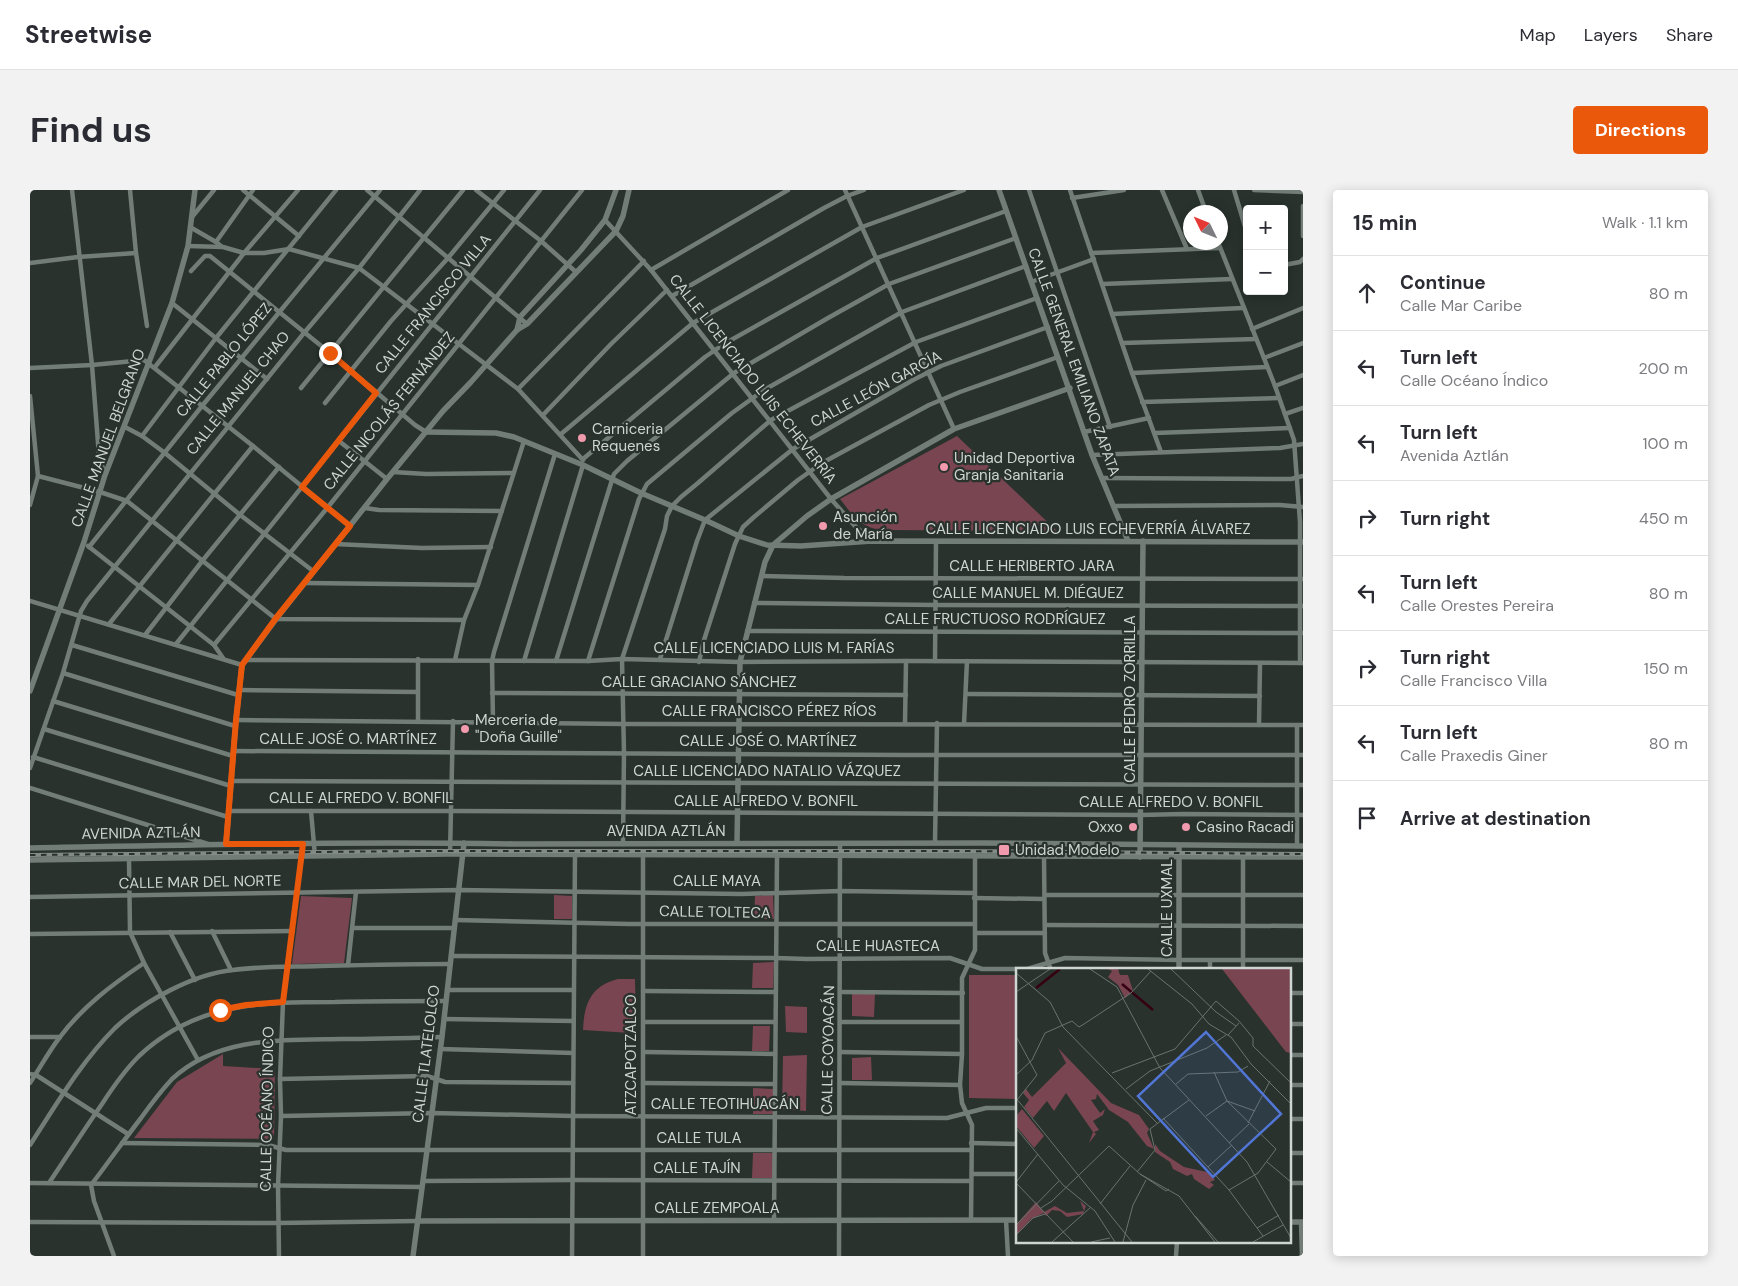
<!DOCTYPE html>
<html lang="en">
<head>
<meta charset="utf-8">
<style>
  :root { --surface:#fff; --page:#f2f2f3; --text:#2b2b33; --muted:#7c7c81; --line:#e1e1e2; --accent:#ea580c }
  body { margin:0; font-family:"DM Sans",sans-serif; background:var(--page); color:var(--text) }
  .controls { position:absolute; right:15px; top:15px; display:grid; overflow:hidden; border-radius:5px; box-shadow:0 2px 12px #0003 }
  .controls button { width:45px; height:45px; display:grid; place-items:center; padding:0; border:0; border-bottom:1px solid var(--line); background:var(--surface); color:var(--text); font:25px sans-serif }
  .compass { position:absolute; left:1153px; top:15px; width:45px; height:45px; border-radius:50%; background:var(--surface); box-shadow:0 2px 12px #0003; rotate:313deg }
  .stop { position:absolute; width:15px; height:15px; margin:-11px; border:4px solid #ea580c; border-radius:50%; background:#fff }
  .stop.end { background:#ea580c; border-color:#fff; box-shadow:0 1px 5px #0008 }
  .list { margin:0; padding:0; list-style:none }
  h2 { display:flex; justify-content:space-between; align-items:center; height:65px; margin:0; padding:0 20px; font-size:21px }
  h2 small { font-size:16px; font-weight:400; color:var(--muted) }
  .list li { display:grid; grid-template-columns:32px 1fr auto; gap:15px; align-items:center; box-sizing:border-box; height:75px; padding:0 20px; border-top:1px solid var(--line) }
  .list b { display:block; font-size:19px; white-space:nowrap }
  .list p { margin:0; font-size:16px; white-space:nowrap; color:var(--muted) }
  .list em { font-size:16px; font-style:normal; color:var(--muted) }
  .icon { flex:none; width:28px; height:28px; fill:none; stroke:currentColor; stroke-width:2; stroke-linecap:round; stroke-linejoin:round }
  .map { position:relative; flex:none; width:1273px; height:1066px; overflow:hidden; border-radius:5px }
  header { display:flex; align-items:center; gap:30px; box-sizing:border-box; height:70px; padding:0 25px; background:var(--surface); border-bottom:1px solid var(--line) }
  header strong { font-size:24px }
  nav { display:flex; gap:28px; margin-inline-start:auto; font-size:18px }
  .intro { display:flex; align-items:center; justify-content:space-between; box-sizing:border-box; height:120px; padding:0 30px }
  h1 { margin:0; font-size:35px }
  .button { padding:12px 22px; border-radius:5px; background:var(--accent); color:#fff; font-size:18px; font-weight:700 }
  main { display:flex; gap:30px; padding:0 30px }
  aside { flex:1; background:var(--surface); border-radius:5px; box-shadow:0 2px 12px #0003 }
  .map>svg:first-child { display:block }
  .green { fill:#784551 }
  .lines { fill:none; stroke-linecap:round; stroke-linejoin:round }
  .street { stroke:#737d78; stroke-width:4.5 }
  .secondary { stroke:#737d78; stroke-width:5.5 }
  .rail-casing { stroke:#838b87; stroke-width:4 }
  .rail { stroke:#29322d; stroke-width:2; stroke-dasharray:5.5; stroke-linecap:butt }
  .route { stroke:#ea580c; stroke-width:6 }
  .poi-dot { fill:#f29aad; stroke:#29322d; stroke-width:2 }
  .labels { text-anchor:middle; dominant-baseline:central; stroke-width:4.5; stroke-linejoin:round; paint-order:stroke }
  .street-label { font-size:15px; fill:#cfd5d2; stroke:#29322d }
  .poi-label { font-size:15px; fill:#cfd5d2; stroke:#29322d; text-anchor:start }
  .inset-river { fill:none; stroke:#350013; stroke-width:2.5 }
  .inset-road { fill:none; stroke:#6b736f; stroke-width:1 }
  .view { fill:#5276d6; fill-opacity:0.15; stroke:#5276d6; stroke-width:2.5 }
  .inset-edge { fill:none; stroke:#cfd5d2; stroke-width:2.5 }
</style>
</head>
<body>
<header>
<strong>Streetwise</strong>
<nav><a>Map</a><a>Layers</a><a>Share</a></nav>
</header>
<div class="intro"><h1>Find us</h1><a class="button">Directions</a></div>
<main>
<div class="map">
<svg width="1273" height="1066" viewBox="0 0 1273 1066">
  <rect width="100%" height="100%" fill="#29322d"/>
  <g class="green">
    <path d="M927,246L1027,341L849,340C827,335 823,325 810,309Z"/>
    <polygon points="524,705 542,706 542,729 524,729"/>
    <polygon points="743,705 744,729 724,729 725,706"/>
    <polygon points="271,706 322,708 314,773 262,774"/>
    <polygon points="744,772 743,798 722,798 723,773"/>
    <polygon points="939,785 987,785 987,909 939,908"/>
    <path d="M588,789H605L606,838L601,843L553,840C554,813 561,796 588,789Z"/>
    <polygon points="822,803 845,803 844,827 822,826"/>
    <polygon points="755,816 777,817 777,843 756,842"/>
    <polygon points="723,836 740,836 739,861 722,861"/>
    <polygon points="193,864 193,876 245,879 244,949 104,948 147,892"/>
    <polygon points="777,865 776,921 752,919 753,866"/>
    <polygon points="841,867 842,890 822,890 822,868"/>
    <polygon points="723,898 743,899 743,924 723,924"/>
    <polygon points="723,963 743,963 743,988 722,988"/>
  </g>
  <g class="lines">
    <g class="street">
      <polyline points="42,0 62,175 69,266 75,285"/>
      <polyline points="100,0 106,63 117,136"/>
      <polyline points="213,0 269,46"/>
      <polyline points="337,0 497,134"/>
      <polyline points="446,0 511,51 546,82"/>
      <polyline points="815,0 924,239"/>
      <polyline points="999,0 1080,237"/>
      <polyline points="1040,0 1102,183 1131,262"/>
      <polyline points="1132,0 1157,59"/>
      <polyline points="1168,0 1176,22"/>
      <polyline points="1204,0 1217,43"/>
      <polyline points="1224,0 1273,2"/>
      <polyline points="1042,8 1094,0"/>
      <polyline points="1273,16 1273,46"/>
      <polyline points="162,27 184,0"/>
      <polyline points="575,30 621,80 801,309 824,335 842,351"/>
      <polyline points="160,37 186,52"/>
      <polyline points="1188,52 1245,196 1264,250 1270,332 1270,473"/>
      <polyline points="158,56 193,57 214,63 234,63 259,59 329,78 488,199 553,270"/>
      <polyline points="191,56 186,52 223,0"/>
      <polyline points="1061,63 1190,58"/>
      <polyline points="0,73 48,67 106,63"/>
      <polyline points="1254,75 1270,72 1273,69"/>
      <polyline points="621,80 758,0"/>
      <polyline points="161,81 175,66 180,66 300,163 385,235 396,242"/>
      <polyline points="1001,92 1064,69"/>
      <polyline points="1072,94 1202,89"/>
      <polyline points="642,106 794,18 817,6 834,0"/>
      <polyline points="142,113 237,189"/>
      <polyline points="1082,124 1213,118"/>
      <polyline points="1222,139 1273,118"/>
      <polyline points="1092,153 1226,149"/>
      <polyline points="1234,168 1273,153"/>
      <polyline points="125,177 214,63 268,0"/>
      <polyline points="0,178 62,175 114,170 223,256 320,336"/>
      <polyline points="1102,183 1237,177"/>
      <polyline points="1245,196 1273,185"/>
      <polyline points="271,198 433,0"/>
      <polyline points="488,199 614,71"/>
      <polyline points="0,206 8,286 0,315"/>
      <polyline points="1112,212 1249,208"/>
      <polyline points="295,213 361,131 418,68 474,0"/>
      <polyline points="1255,224 1273,218"/>
      <polyline points="513,225 581,154 637,100"/>
      <polyline points="95,237 112,246 135,263 209,324 283,381"/>
      <polyline points="1054,242 1119,228"/>
      <polyline points="1125,243 1260,238"/>
      <polyline points="531,244 663,133 832,37 934,0"/>
      <polyline points="112,246 186,148 306,0"/>
      <polyline points="309,251 357,289"/>
      <polyline points="1062,265 1250,258 1273,254"/>
      <polyline points="553,269 675,167 694,154 847,68 976,21"/>
      <polyline points="363,282 396,284 483,283"/>
      <polyline points="8,286 70,302 97,311 246,429 434,430"/>
      <polyline points="1072,288 1261,289 1273,286"/>
      <polyline points="1084,316 1250,315 1273,317"/>
      <polyline points="335,318 349,320 472,321"/>
      <polyline points="305,354 392,358 461,357"/>
      <polyline points="58,356 184,455 193,468"/>
      <polyline points="59,357 172,216 350,0"/>
      <polyline points="732,386 814,388 1273,389"/>
      <polyline points="275,393 448,395"/>
      <polyline points="0,411 212,475"/>
      <polyline points="724,413 906,415 1273,416"/>
      <polyline points="79,434 223,256"/>
      <polyline points="717,441 1273,443"/>
      <polyline points="115,445 173,370 249,277"/>
      <polyline points="146,454 510,0"/>
      <polyline points="42,455 208,505"/>
      <polyline points="184,455 298,317 552,0"/>
      <polyline points="388,469 388,531"/>
      <polyline points="630,469 667,351 675,330 763,259 883,190 911,176 1018,137"/>
      <polyline points="215,470 558,471 592,469 710,472 876,471 1273,473"/>
      <polyline points="425,470 434,430 448,395 494,251"/>
      <polyline points="494,471 553,275"/>
      <polyline points="526,471 582,290 584,284 597,271 704,183 798,128 859,94 986,48"/>
      <polyline points="558,471 609,309 617,294 702,223 734,200 872,122 996,76"/>
      <polyline points="905,471 906,352"/>
      <polyline points="669,472 674,450 705,354 713,337 724,327 768,290 792,273 899,215 930,202 1028,167"/>
      <polyline points="33,483 205,536"/>
      <polyline points="209,500 388,502"/>
      <polyline points="462,503 876,505"/>
      <polyline points="936,504 1230,506"/>
      <polyline points="23,511 203,566"/>
      <polyline points="206,530 594,534 1273,535"/>
      <polyline points="463,532 462,471 464,462 525,264"/>
      <polyline points="875,533 876,471"/>
      <polyline points="934,534 937,471"/>
      <polyline points="1229,535 1230,474"/>
      <polyline points="1267,535 1267,656"/>
      <polyline points="14,539 201,596"/>
      <polyline points="204,561 876,565 1273,565"/>
      <polyline points="3,567 198,627"/>
      <polyline points="0,578 33,483 51,421 57,411 274,143 329,78 390,0"/>
      <polyline points="201,591 1273,595"/>
      <polyline points="0,598 178,654"/>
      <polyline points="199,621 421,621 1111,625 1153,624 1273,625"/>
      <polyline points="281,621 285,666"/>
      <polyline points="905,653 907,533"/>
      <polyline points="593,654 594,563 592,469 635,339 637,326 642,316 651,307 668,293 741,230 886,152 1007,108"/>
      <polyline points="420,664 423,531"/>
      <polyline points="613,665 613,1066"/>
      <polyline points="1014,667 1015,763 1021,780"/>
      <polyline points="99,669 100,742 114,773 168,870"/>
      <polyline points="1015,705 1273,705"/>
      <polyline points="0,707 429,700 712,704 810,701 944,703"/>
      <polyline points="944,708 1014,709"/>
      <polyline points="425,730 599,734 944,734"/>
      <polyline points="1015,735 1273,736"/>
      <polyline points="323,738 424,738"/>
      <polyline points="182,741 201,780"/>
      <polyline points="140,742 165,790"/>
      <polyline points="945,743 1015,743"/>
      <polyline points="0,744 263,741"/>
      <polyline points="421,766 746,768 777,769 920,768 952,779 997,779 1035,768 1149,770 1273,770"/>
      <polyline points="1180,771 1180,780"/>
      <polyline points="318,775 326,702"/>
      <polyline points="1213,780 1213,667"/>
      <polyline points="417,800 543,800"/>
      <polyline points="613,801 745,802"/>
      <polyline points="811,802 933,803"/>
      <polyline points="1259,803 1273,803"/>
      <polyline points="414,829 543,831"/>
      <polyline points="614,832 745,832"/>
      <polyline points="810,832 932,832"/>
      <polyline points="1259,834 1273,834"/>
      <polyline points="0,847 30,847"/>
      <polyline points="410,859 543,863"/>
      <polyline points="614,862 745,864"/>
      <polyline points="810,862 932,864"/>
      <polyline points="1259,865 1273,865"/>
      <polyline points="0,884 6,885 98,944"/>
      <polyline points="250,889 397,886 415,892 543,893"/>
      <path d="M0,893C10,878 19,861 30,847C53,816 83,794 114,773"/>
      <polyline points="613,893 744,894"/>
      <polyline points="810,893 930,895"/>
      <polyline points="1259,895 1273,895"/>
      <polyline points="251,926 402,923 543,926 917,928 956,918 987,918"/>
      <polyline points="1259,929 1273,929"/>
      <polyline points="92,953 238,955 256,960 941,960"/>
      <polyline points="941,953 987,954"/>
      <path d="M0,955C26,915 51,872 85,838C114,811 163,784 203,780C232,776 261,777 290,776C333,775 376,774 420,774"/>
      <polyline points="1259,963 1273,963"/>
      <polyline points="942,984 987,984"/>
      <polyline points="393,991 542,990 941,991"/>
      <polyline points="0,993 392,997"/>
      <path d="M19,993C37,966 54,940 72,914C83,897 95,880 109,866C166,812 232,812 305,812C342,811 379,811 416,811"/>
      <polyline points="1259,993 1273,993"/>
      <polyline points="744,1030 747,666"/>
      <polyline points="941,1030 942,935 932,913 930,895 932,864 932,788 945,760 945,667"/>
      <polyline points="976,1030 978,1066"/>
      <polyline points="0,1032 248,1033 387,1031"/>
      <polyline points="1271,1032 1272,1066"/>
      <path d="M84,1066L64,1011L61,995C78,973 94,950 111,928C121,914 131,901 142,889C188,846 254,850 312,849C345,849 379,848 412,847"/>
      <polyline points="249,1066 248,996 251,926 250,889 253,812 273,654"/>
      <polyline points="542,1066 545,665"/>
      <polyline points="809,1066 810,654"/>
      <polyline points="1146,1066 1147,1052"/>
    </g>
    <g class="secondary">
      <polyline points="969,0 1062,265 1098,351"/>
      <polyline points="487,140 490,127 551,60 575,30 586,0"/>
      <polyline points="396,242 466,243 484,247 553,275 611,303 675,330 709,346 737,355 771,356 842,351 1273,352"/>
      <polyline points="0,501 54,352 75,285 142,113 158,56 165,0"/>
      <polyline points="707,653 710,472 735,372 743,355 777,326 801,309 924,239 1040,198"/>
      <polyline points="196,654 206,530 212,475 246,429 357,289 413,221 441,192 487,140 497,134 586,41 593,26 599,0"/>
      <path d="M0,658C162,655 323,651 485,654L953,653L1273,656"/>
      <polyline points="1110,667 1113,351"/>
      <polyline points="0,670 420,664 1273,667"/>
      <polyline points="1149,780 1149,656"/>
      <polyline points="387,1031 987,1030"/>
      <polyline points="1259,1032 1273,1032"/>
      <polyline points="383,1066 412,847 434,653"/>
    </g>
    <g class="rail-casing">
      <polyline id="rail" points="0,665 387,661 927,661 1273,664"/>
    </g>
    <use href="#rail" class="rail"/>
  </g>
  <g class="lines">
    <polyline class="route" points="190,820 216,815 253,812 273,654 196,654 206,530 212,475 246,428 320,336 272,297 346,203 300,163"/>
  </g>
  <g class="poi-dot">
    <circle cx="552" cy="248" r="5"/>
    <circle cx="914" cy="277" r="5"/>
    <circle cx="793" cy="336" r="5"/>
    <circle cx="435" cy="539" r="5"/>
    <circle cx="1103" cy="637" r="5"/>
    <circle cx="1156" cy="637" r="5"/>
    <rect x="968" y="654" width="12" height="12" rx="2.5"/>
  </g>
  <g class="labels">
    <g class="street-label">
      <text transform="translate(403 114) rotate(-51)">CALLE FRANCISCO VILLA</text>
      <text transform="translate(194 170) rotate(-51)">CALLE PABLO LÓPEZ</text>
      <text transform="translate(1044 172) rotate(70)">CALLE GENERAL EMILIANO ZAPATA</text>
      <text transform="translate(723 189) rotate(52)">CALLE LICENCIADO LUIS ECHEVERRÍA</text>
      <text transform="translate(846 199) rotate(-28)">CALLE LEÓN GARCÍA</text>
      <text transform="translate(208 203) rotate(-51)">CALLE MANUEL CHAO</text>
      <text transform="translate(359 221) rotate(-51)">CALLE NICOLÁS FERNÁNDEZ</text>
      <text transform="translate(78 248) rotate(-70)">CALLE MANUEL BELGRANO</text>
      <text x="1058" y="339">CALLE LICENCIADO LUIS ECHEVERRÍA ÁLVAREZ</text>
      <text x="1002" y="376">CALLE HERIBERTO JARA</text>
      <text x="998" y="403">CALLE MANUEL M. DIÉGUEZ</text>
      <text x="965" y="429">CALLE FRUCTUOSO RODRÍGUEZ</text>
      <text x="744" y="458">CALLE LICENCIADO LUIS M. FARÍAS</text>
      <text x="669" y="492">CALLE GRACIANO SÁNCHEZ</text>
      <text transform="translate(1100 509) rotate(-90)">CALLE PEDRO ZORRILLA</text>
      <text x="739" y="521">CALLE FRANCISCO PÉREZ RÍOS</text>
      <text x="318" y="549">CALLE JOSÉ O. MARTÍNEZ</text>
      <text x="738" y="551">CALLE JOSÉ O. MARTÍNEZ</text>
      <text x="737" y="581">CALLE LICENCIADO NATALIO VÁZQUEZ</text>
      <text x="331" y="608">CALLE ALFREDO V. BONFIL</text>
      <text x="736" y="611">CALLE ALFREDO V. BONFIL</text>
      <text x="1141" y="612">CALLE ALFREDO V. BONFIL</text>
      <text x="636" y="641">AVENIDA AZTLÁN</text>
      <text transform="translate(111 643) rotate(-1)">AVENIDA AZTLÁN</text>
      <text x="687" y="691">CALLE MAYA</text>
      <text transform="translate(170 692) rotate(-1)">CALLE MAR DEL NORTE</text>
      <text transform="translate(1137 718) rotate(-90)">CALLE UXMAL</text>
      <text transform="translate(685 722) rotate(1)">CALLE TOLTECA</text>
      <text x="848" y="756">CALLE HUASTECA</text>
      <text transform="translate(798 860) rotate(-89)">CALLE COYOACÁN</text>
      <text transform="translate(396 864) rotate(-83)">CALLE TLATELOLCO</text>
      <text transform="translate(601 865) rotate(-90)">ATZCAPOTZALCO</text>
      <text x="695" y="914">CALLE TEOTIHUACÁN</text>
      <text transform="translate(237 919) rotate(-89)">CALLE OCÉANO ÍNDICO</text>
      <text x="669" y="948">CALLE TULA</text>
      <text x="667" y="978">CALLE TAJÍN</text>
      <text x="687" y="1018">CALLE ZEMPOALA</text>
    </g>
    <g class="poi-label">
      <text x="562" y="239">Carniceria<tspan x="562" dy="17">Requenes</tspan></text>
      <text x="924" y="268">Unidad Deportiva<tspan x="924" dy="17">Granja Sanitaria</tspan></text>
      <text x="803" y="327">Asunción<tspan x="803" dy="17">de María</tspan></text>
      <text x="445" y="530">Merceria de<tspan x="445" dy="17">"Doña Guille"</tspan></text>
      <text x="1093" y="637" text-anchor="end">Oxxo</text>
      <text x="1166" y="637">Casino Racadi</text>
      <text x="985" y="660">Unidad Modelo</text>
    </g>
  </g>
  <g transform="translate(986 778)">
    <rect width="275" height="275" fill="#29322d"/>
    <path d="M92,1H102L104,7H112L117,23L109,30L102,17L92,9L96,3ZM206,1H275V85L270,84ZM42,80L95,135L123,147L133,161L131,165L138,181L131,178L112,154L93,142L81,126L80,131L75,132L84,145L89,141L87,147L77,153L83,162L78,164L80,166L73,175L77,164L50,125L38,143L31,133L17,150L8,139L13,132L7,125L10,121L16,129L50,95ZM6,141L28,168L18,180L0,158V148ZM139,176L144,183L168,199L191,204L199,212L194,214L198,217L193,221L178,211L176,206L171,208L157,201L154,194L139,184ZM64,233L70,238L67,246L51,249L44,243L36,242L30,248L28,245L15,251L0,267V257L20,234L28,244L39,238L51,245L68,243Z" fill="#784551"/>
    <path class="inset-river" d="M106,16L137,42M20,20L44,1"/>
    <path class="inset-road" d="M74,1L101,19L144,100L231,194L275,270M132,1L176,36L193,56L215,69L235,96L275,136M155,1L200,44L220,58M0,5L34,34L47,59L141,155M0,24L34,1M212,67L223,55M0,68L21,107L1,132M198,104L211,133L260,181L242,205L213,222M96,105L159,81L200,33L223,53L237,70V78L275,115M0,107L16,92L29,65L56,53L63,59L68,56L115,25L135,3M160,116L172,106L222,104L232,98M110,121L134,103L191,80L210,67M0,130L116,274M190,148L211,133L239,143M147,150L213,222L247,268M232,155L254,113M0,160L47,217L79,243L99,274M213,175L233,156M251,194L275,214M192,199L216,177M121,204L139,182L134,161L173,132M124,206L150,223L153,221M1,213L22,186M1,216L57,274M84,236L114,198M25,240L36,233L93,178L124,206L163,228L199,274M179,248L202,274M0,257L43,213M241,260L263,247M0,267L17,250L29,246M36,274L75,239M75,274L94,270M107,274L117,237L130,212M237,274L267,257"/>
    <path class="view" d="M190,64L265,146L197,209L122,128Z"/>
    <rect width="275" height="275" class="inset-edge"/>
  </g>
</svg>
<div class="controls">
<button>+</button>
<button>−</button>
</div>
<svg class="compass" viewBox="-18 -18 36 36"><path d="M0-13l5 13h-10z" fill="#e53935"/><path d="M0 13l5-13h-10z" fill="#7c7c81"/></svg>
<div class="stop" style="left:190px;top:820px"></div>
<div class="stop end" style="left:300px;top:163px"></div>
</div>
<aside>
<h2>15 min<small>Walk · 1.1 km</small></h2>
<ul class="list">
<li><svg class="icon" aria-label="ahead" viewBox="0 0 24 24"><path d="M12 20V5M6 11l6-6 6 6"/></svg><div><b>Continue</b><p>Calle Mar Caribe</p></div><em>80 m</em></li>
<li><svg class="icon" aria-label="left" viewBox="0 0 24 24"><path d="M17 20v-9H6M10 6l-5 5 5 5"/></svg><div><b>Turn left</b><p>Calle Océano Índico</p></div><em>200 m</em></li>
<li><svg class="icon" aria-label="left" viewBox="0 0 24 24"><path d="M17 20v-9H6M10 6l-5 5 5 5"/></svg><div><b>Turn left</b><p>Avenida Aztlán</p></div><em>100 m</em></li>
<li><svg class="icon" aria-label="right" viewBox="0 0 24 24"><path d="M7 20v-9h11M14 6l5 5-5 5"/></svg><div><b>Turn right</b></div><em>450 m</em></li>
<li><svg class="icon" aria-label="left" viewBox="0 0 24 24"><path d="M17 20v-9H6M10 6l-5 5 5 5"/></svg><div><b>Turn left</b><p>Calle Orestes Pereira</p></div><em>80 m</em></li>
<li><svg class="icon" aria-label="right" viewBox="0 0 24 24"><path d="M7 20v-9h11M14 6l5 5-5 5"/></svg><div><b>Turn right</b><p>Calle Francisco Villa</p></div><em>150 m</em></li>
<li><svg class="icon" aria-label="left" viewBox="0 0 24 24"><path d="M17 20v-9H6M10 6l-5 5 5 5"/></svg><div><b>Turn left</b><p>Calle Praxedis Giner</p></div><em>80 m</em></li>
<li><svg class="icon" aria-label="arrive" viewBox="0 0 24 24"><path d="M6 21V4h12l-3 4 3 4H6"/></svg><div><b>Arrive at destination</b></div></li>
</ul>
</aside>
</main>
</body>
</html>
